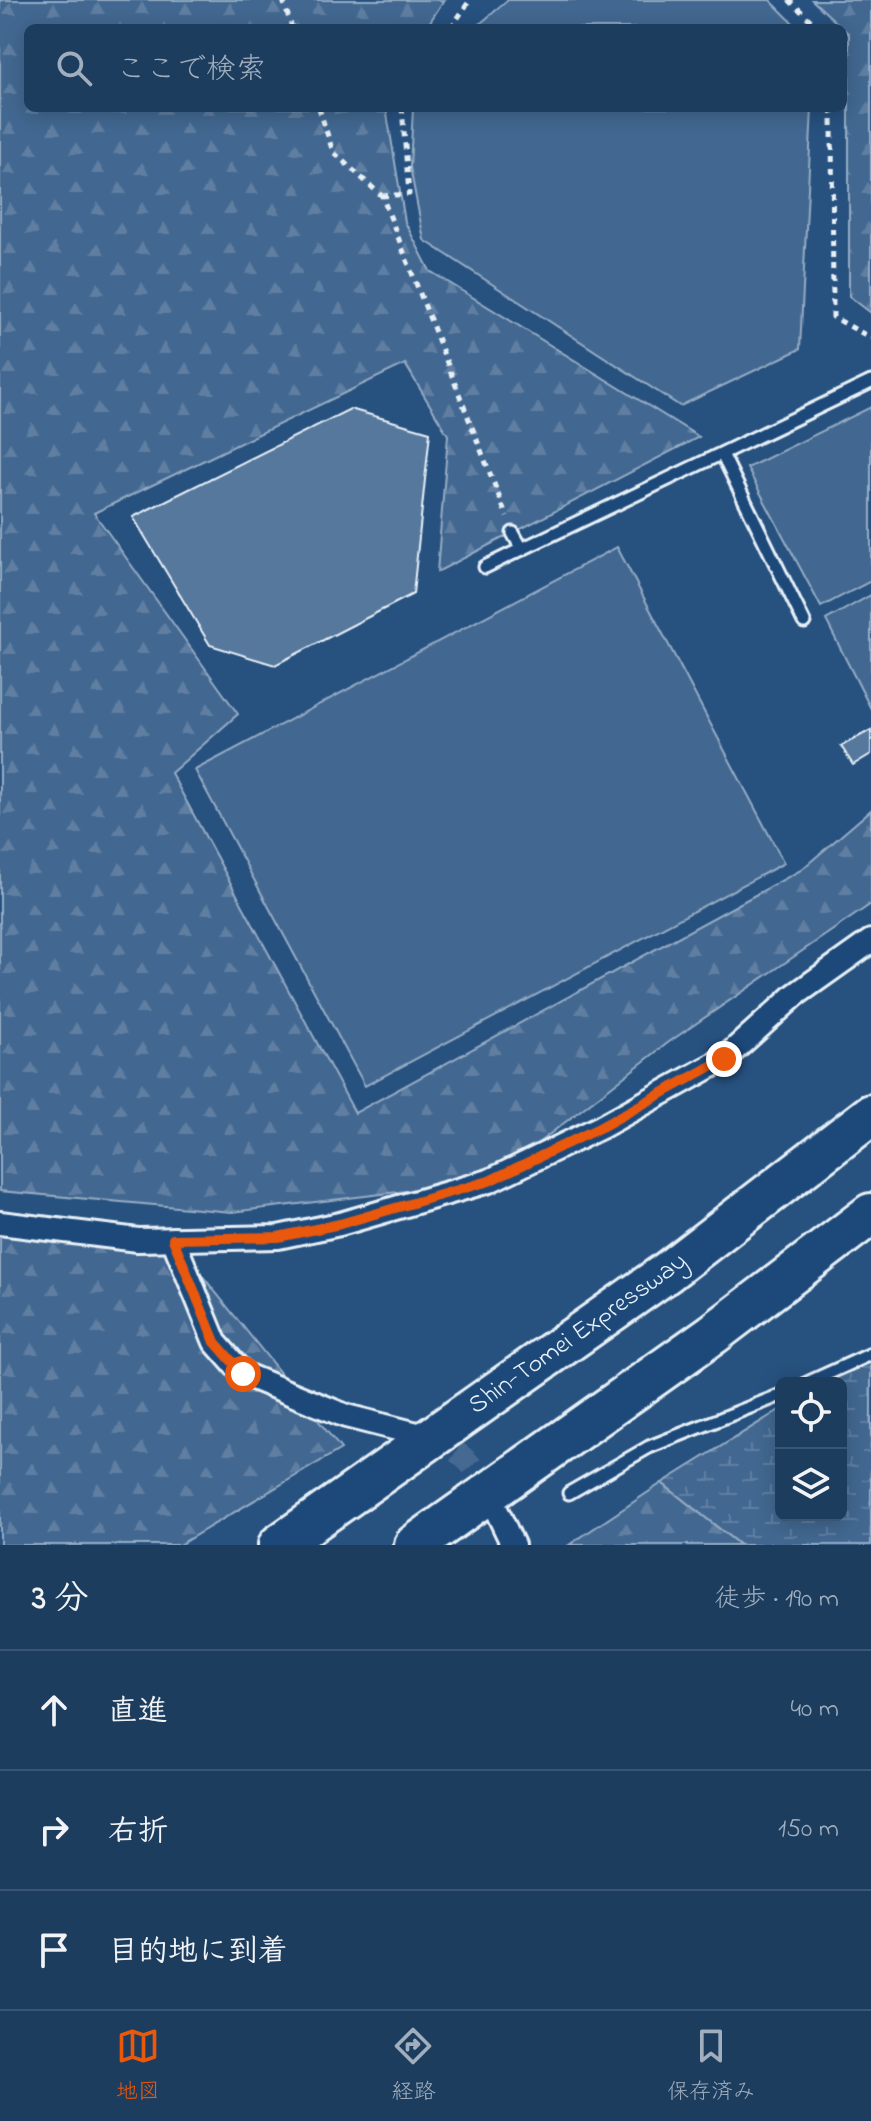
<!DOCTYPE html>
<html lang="ja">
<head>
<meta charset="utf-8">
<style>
  :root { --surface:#1d3d5f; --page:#254465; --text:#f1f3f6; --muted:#a0aebd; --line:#3b5674; --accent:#ea580c }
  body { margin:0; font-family:"Indie Flower","Klee One",sans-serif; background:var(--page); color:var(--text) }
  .controls { position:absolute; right:24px; bottom:24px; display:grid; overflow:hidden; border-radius:12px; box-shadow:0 4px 20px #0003 }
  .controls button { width:72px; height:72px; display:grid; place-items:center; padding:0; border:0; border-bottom:2px solid var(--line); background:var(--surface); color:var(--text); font:40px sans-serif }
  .stop { position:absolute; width:24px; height:24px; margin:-18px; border:6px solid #ea580c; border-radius:50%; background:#fff }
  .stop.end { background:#ea580c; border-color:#fff; box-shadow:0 2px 8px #0008 }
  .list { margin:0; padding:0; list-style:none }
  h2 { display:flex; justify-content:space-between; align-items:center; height:104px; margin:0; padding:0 32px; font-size:34px }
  h2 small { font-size:26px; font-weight:400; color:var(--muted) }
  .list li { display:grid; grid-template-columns:52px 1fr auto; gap:24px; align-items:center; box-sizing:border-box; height:120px; padding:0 32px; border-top:2px solid var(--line) }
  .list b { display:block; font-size:30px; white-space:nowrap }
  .list em { font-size:26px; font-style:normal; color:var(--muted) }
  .icon { flex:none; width:44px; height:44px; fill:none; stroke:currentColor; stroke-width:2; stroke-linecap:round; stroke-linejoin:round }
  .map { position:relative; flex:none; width:871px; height:1545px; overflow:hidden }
  .search { position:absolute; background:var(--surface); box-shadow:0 4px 20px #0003; left:24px; right:24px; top:24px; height:88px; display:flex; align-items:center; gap:20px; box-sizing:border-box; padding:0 28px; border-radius:12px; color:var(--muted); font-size:30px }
  .sheet { height:464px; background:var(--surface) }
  nav { display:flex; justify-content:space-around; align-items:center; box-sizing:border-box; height:112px; border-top:2px solid var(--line); background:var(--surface); font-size:22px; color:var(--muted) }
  nav a { display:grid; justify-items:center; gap:4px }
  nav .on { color:var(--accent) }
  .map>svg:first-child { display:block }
  .forest { fill:url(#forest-firs); stroke:#96acc4; stroke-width:2 }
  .wetland { fill:url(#wetland-marsh); stroke:#96acc4; stroke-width:2 }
  .garden { fill:#436891; stroke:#96acc4; stroke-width:2 }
  .building { fill:#57789d; stroke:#e8f1f8; stroke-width:2 }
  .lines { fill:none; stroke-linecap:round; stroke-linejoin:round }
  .street-tunnel { stroke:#446991; stroke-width:22; stroke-dasharray:22 11; stroke-linecap:butt }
  .lane-casing { stroke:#e8f1f8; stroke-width:17 }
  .street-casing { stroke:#e8f1f8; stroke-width:28 }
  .highway-casing { stroke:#e8f1f8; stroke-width:46 }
  .path { stroke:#e8f1f8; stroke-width:5; stroke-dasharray:6 6; stroke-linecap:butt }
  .lane { stroke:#1f4a7a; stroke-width:11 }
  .street { stroke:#1f4a7a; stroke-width:22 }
  .highway { stroke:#1f4a7a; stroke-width:40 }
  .route { stroke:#ea580c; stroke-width:10 }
  .labels { text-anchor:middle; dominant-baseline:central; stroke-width:6; stroke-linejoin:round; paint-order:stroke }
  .street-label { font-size:26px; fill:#e8f1f8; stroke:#1f4a7a }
</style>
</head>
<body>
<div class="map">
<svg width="871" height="1545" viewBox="0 0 871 1545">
  <defs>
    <pattern id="forest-firs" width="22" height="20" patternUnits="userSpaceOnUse" patternTransform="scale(2)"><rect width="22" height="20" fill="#436891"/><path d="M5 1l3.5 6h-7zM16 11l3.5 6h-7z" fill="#5e7ea1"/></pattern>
    <pattern id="wetland-marsh" width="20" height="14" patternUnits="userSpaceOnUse" patternTransform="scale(2)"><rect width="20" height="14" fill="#436891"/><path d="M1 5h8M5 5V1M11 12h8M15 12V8" fill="none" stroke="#5e7ea1"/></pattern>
  </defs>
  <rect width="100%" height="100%" fill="#27517f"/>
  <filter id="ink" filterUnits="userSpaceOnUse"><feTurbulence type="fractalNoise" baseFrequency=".0125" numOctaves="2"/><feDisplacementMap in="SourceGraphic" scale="16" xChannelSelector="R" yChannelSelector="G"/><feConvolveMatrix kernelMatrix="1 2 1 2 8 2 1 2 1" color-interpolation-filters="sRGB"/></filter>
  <g filter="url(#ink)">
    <g class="forest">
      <polygon points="0,0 444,0 426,28 28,28 28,108 386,108 405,222 430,271 699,437 437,572 448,435 405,364 94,513 238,714 171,773 355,1113 801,870 871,810 871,904 669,1042 489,1181 232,1212 0,1191"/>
      <polygon points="812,0 871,0 871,313 849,296 849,34"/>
      <polygon points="0,1218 173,1239 341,1449 179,1545 0,1545"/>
      <polygon points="662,1483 740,1545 569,1545"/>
    </g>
    <polygon class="wetland" points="871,1353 871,1545 740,1545 662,1483 781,1409 781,1515 841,1515 841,1383 823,1383"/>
    <g class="garden">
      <polygon points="508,0 770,0 798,28 475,28"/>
      <polygon points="413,108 812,108 800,349 680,406 424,240 410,167"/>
      <polygon points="871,407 871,581 821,607 747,468"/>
      <polygon points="617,547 784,863 365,1086 195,770"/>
      <polygon points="871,595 871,709 826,620"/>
    </g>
    <g class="building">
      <polygon points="350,409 430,432 413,594 275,665 210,645 133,517"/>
      <polygon points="871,730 871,754 853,765 841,746"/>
    </g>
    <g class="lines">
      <path class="street-tunnel" d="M426,1438C464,1450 477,1467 493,1502"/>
      <g class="lane-casing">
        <g id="lane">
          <polyline points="722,454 804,622"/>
          <polyline points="513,533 522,549 871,382"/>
          <polyline points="485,567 522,549"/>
          <polyline points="807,1383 871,1354"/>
          <polyline points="569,1493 649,1447 781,1395"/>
        </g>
      </g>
      <g class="street-casing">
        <g id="street">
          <polyline points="0,1223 138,1240 278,1237 340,1224 489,1181 601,1127 724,1059 795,995 871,941"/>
          <polyline points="173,1239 215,1342 243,1374 346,1416 417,1434"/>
          <polyline points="495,1507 513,1545"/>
        </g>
      </g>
      <g class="highway-casing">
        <g id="highway">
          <path id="s1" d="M279,1545L666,1273L871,1115"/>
          <polyline points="415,1545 713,1334 871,1214"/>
        </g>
      </g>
      <g class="path">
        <polyline points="283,0 292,28"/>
        <polyline points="789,0 819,28"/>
        <polyline points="451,28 470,0"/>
        <polyline points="319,108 333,152 382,196 507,517"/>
        <polyline points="832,108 833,317 871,338"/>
        <polyline points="382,196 409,194 402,108"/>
      </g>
      <use href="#lane" class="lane"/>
      <use href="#street" class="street"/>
      <use href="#highway" class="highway"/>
    </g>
  </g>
  <g class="lines" filter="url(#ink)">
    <polyline class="route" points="243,1374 215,1342 173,1239 278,1237 340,1224 489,1181 601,1127 724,1059"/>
  </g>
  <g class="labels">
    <g class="street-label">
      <text stroke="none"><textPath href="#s1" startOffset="366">Shin-Tomei Expressway</textPath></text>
    </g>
  </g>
</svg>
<div class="controls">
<button><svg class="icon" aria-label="locate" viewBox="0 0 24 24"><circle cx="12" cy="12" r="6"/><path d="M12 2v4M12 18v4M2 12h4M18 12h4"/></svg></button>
<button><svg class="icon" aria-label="layers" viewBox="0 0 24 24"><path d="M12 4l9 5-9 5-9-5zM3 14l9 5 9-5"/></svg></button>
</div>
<div class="stop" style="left:243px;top:1374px"></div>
<div class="stop end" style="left:724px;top:1059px"></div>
<div class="search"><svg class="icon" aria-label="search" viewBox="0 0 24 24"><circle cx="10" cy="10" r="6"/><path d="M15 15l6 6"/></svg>ここで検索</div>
</div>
<section class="sheet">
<h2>3 分<small>徒歩 · 190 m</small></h2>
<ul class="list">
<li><svg class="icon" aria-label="ahead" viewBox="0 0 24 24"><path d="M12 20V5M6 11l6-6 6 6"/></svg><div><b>直進</b></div><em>40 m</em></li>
<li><svg class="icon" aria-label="right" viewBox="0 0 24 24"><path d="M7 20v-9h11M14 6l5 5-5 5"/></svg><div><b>右折</b></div><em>150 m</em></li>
<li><svg class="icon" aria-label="arrive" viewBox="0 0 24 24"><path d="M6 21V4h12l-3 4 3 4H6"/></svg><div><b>目的地に到着</b></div></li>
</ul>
</section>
<nav>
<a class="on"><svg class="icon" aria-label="map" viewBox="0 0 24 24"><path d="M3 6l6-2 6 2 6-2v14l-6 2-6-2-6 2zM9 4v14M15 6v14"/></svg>地図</a>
<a><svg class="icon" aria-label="directions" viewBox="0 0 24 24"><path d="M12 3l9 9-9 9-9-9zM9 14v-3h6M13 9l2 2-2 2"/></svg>経路</a>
<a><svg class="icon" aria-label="saved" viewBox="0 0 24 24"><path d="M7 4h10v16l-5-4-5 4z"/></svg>保存済み</a>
</nav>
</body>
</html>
